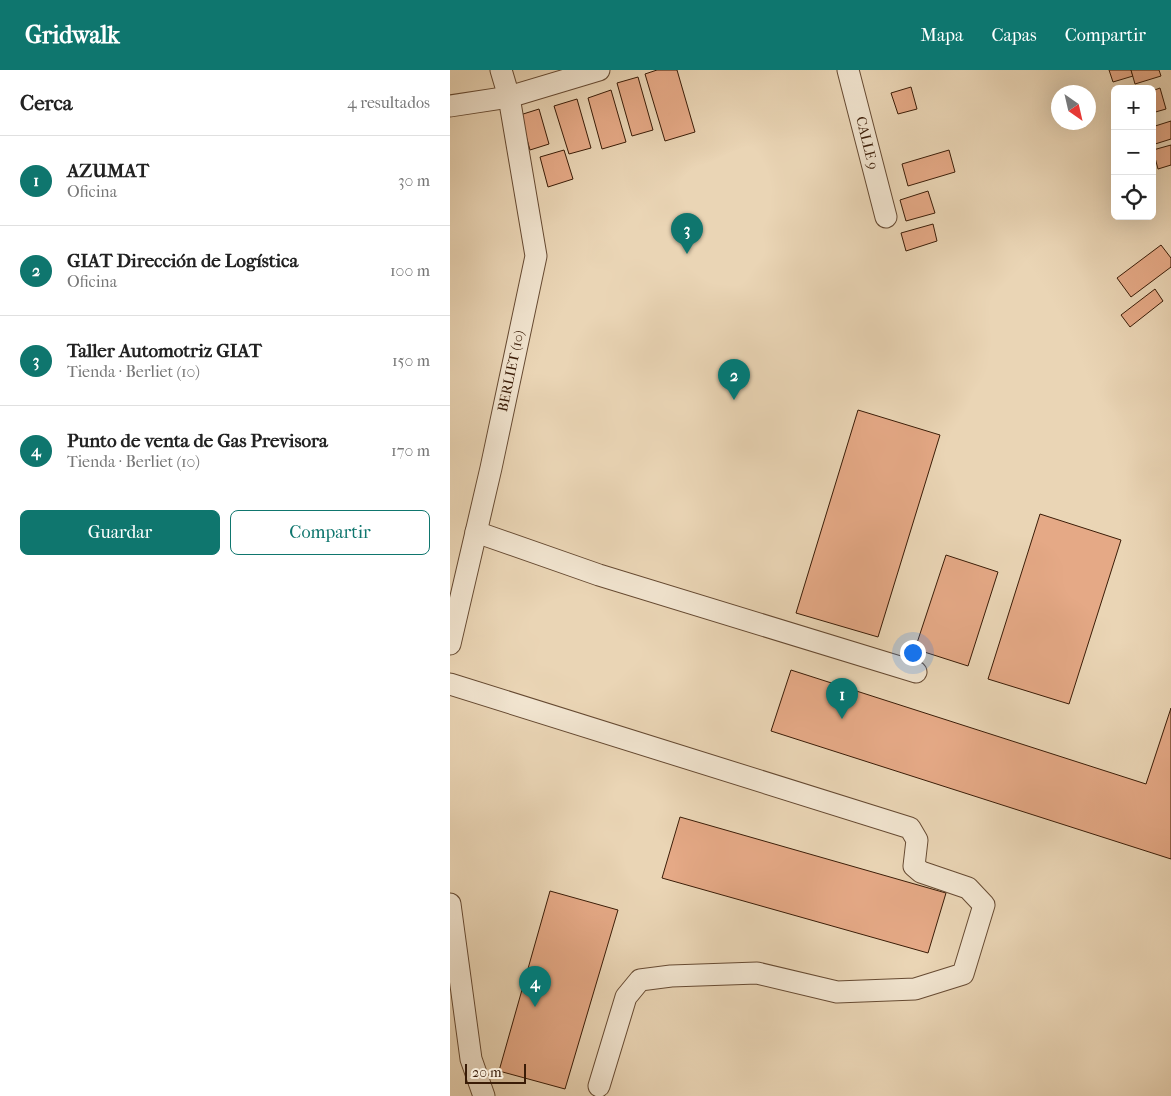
<!DOCTYPE html>
<html lang="es">
<head>
<meta charset="utf-8">
<style>
  :root { --surface:#fff; --page:#f6f6f6; --text:#222; --muted:#767676; --line:#e0e0e0; --accent:#0f766e }
  body { margin:0; font-family:"IM FELL French Canon",serif; background:var(--page); color:var(--text) }
  .controls { position:absolute; right:15px; top:15px; display:grid; overflow:hidden; border-radius:8px; box-shadow:0 5px 20px #0002 }
  .controls button { width:45px; height:45px; display:grid; place-items:center; padding:0; border:0; border-bottom:1px solid var(--line); background:var(--surface); color:var(--text); font:25px sans-serif }
  .compass { position:absolute; left:601px; top:15px; width:45px; height:45px; border-radius:50%; background:var(--surface); box-shadow:0 5px 20px #0002; rotate:146deg }
  .scale { position:absolute; left:15px; bottom:12px; width:61px; box-sizing:border-box; padding-left:5px; border:2px solid #3a1c07; border-top:0; font-size:14px; line-height:18px; white-space:nowrap; color:#3a1c07; -webkit-text-stroke:4px #f1e4cf; paint-order:stroke }
  .you { position:absolute; left:462px; top:582px; width:18px; height:18px; margin:-12px; border:4px solid #fff; border-radius:50%; background:#1a73e8; box-shadow:0 0 0 8px #1a73e833 }
  .badge { display:grid; place-items:center; width:32px; height:32px; border-radius:50%; background:var(--accent); color:#fff; font-size:16px; font-weight:700 }
  .pin { position:absolute; translate:-50% -41px; filter:drop-shadow(0 1px 2px #0008) }
  .pin::after { content:''; position:absolute; top:26px; width:18px; height:15px; background:inherit; clip-path:polygon(0 0,100% 0,50% 100%) }
  .list { margin:0; padding:0; list-style:none }
  h2 { display:flex; justify-content:space-between; align-items:center; height:65px; margin:0; padding:0 20px; font-size:21px }
  h2 small { font-size:16px; font-weight:400; color:var(--muted) }
  .list li { display:grid; grid-template-columns:32px 1fr auto; gap:15px; align-items:center; box-sizing:border-box; height:90px; padding:0 20px; border-top:1px solid var(--line) }
  .list b { display:block; font-size:19px; white-space:nowrap }
  .list p { margin:0; font-size:16px; white-space:nowrap; color:var(--muted) }
  .list em { font-size:16px; font-style:normal; color:var(--muted) }
  .actions { display:flex; gap:10px; padding:15px 20px }
  .actions a { flex:1; padding:11px 0; border:1px solid var(--accent); border-radius:8px; text-align:center; font-size:18px; color:var(--accent) }
  .actions .main { background:var(--accent); color:#fff }
  .icon { flex:none; width:28px; height:28px; fill:none; stroke:currentColor; stroke-width:2; stroke-linecap:round; stroke-linejoin:round }
  .map { position:relative; flex:none; width:721px; height:1026px; overflow:hidden }
  header { display:flex; align-items:center; gap:30px; box-sizing:border-box; height:70px; padding:0 25px; background:var(--accent); color:#fff }
  header strong { font-size:24px }
  nav { display:flex; gap:28px; margin-inline-start:auto; font-size:18px }
  main { display:flex }
  aside { flex:1; background:var(--surface) }
  .map>svg:first-child { display:block }
  .building { fill:#e5a986; stroke:#3a1c07 }
  .lines { fill:none; stroke-linecap:round; stroke-linejoin:round }
  .minor-casing { stroke:#664a32; stroke-width:23 }
  .minor { stroke:#f1e4cf; stroke-width:21 }
  .labels { text-anchor:middle; dominant-baseline:central; stroke-width:4; stroke-linejoin:round; paint-order:stroke }
  .street-label { font-size:14px; fill:#3a1c07; stroke:#f1e4cf }
</style>
</head>
<body>
<header>
<strong>Gridwalk</strong>
<nav><a>Mapa</a><a>Capas</a><a>Compartir</a></nav>
</header>
<main>
<aside>
<h2>Cerca<small>4 resultados</small></h2>
<ul class="list">
<li><span class="badge">1</span><div><b>AZUMAT</b><p>Oficina</p></div><em>30 m</em></li>
<li><span class="badge">2</span><div><b>GIAT Dirección de Logística</b><p>Oficina</p></div><em>100 m</em></li>
<li><span class="badge">3</span><div><b>Taller Automotriz GIAT</b><p>Tienda · Berliet (10)</p></div><em>150 m</em></li>
<li><span class="badge">4</span><div><b>Punto de venta de Gas Previsora</b><p>Tienda · Berliet (10)</p></div><em>170 m</em></li>
</ul>
<div class="actions"><a class="main">Guardar</a><a>Compartir</a></div>
</aside>
<div class="map">
<svg width="721" height="1026" viewBox="0 0 721 1026">
  <rect width="100%" height="100%" fill="#ead5b5"/>
  <filter id="stains"><feTurbulence type="fractalNoise" baseFrequency=".004" numOctaves="4"/><feColorMatrix values="0 0 0 0 .2 0 0 0 0 .09 0 0 0 0 .02 0 0 0 .5 -.17"/></filter>
  <radialGradient id="worn" r=".72"><stop offset=".6" stop-color="#630" stop-opacity="0"/><stop offset="1" stop-color="#630" stop-opacity=".3"/></radialGradient>
  <g class="building">
    <polygon points="207,0 227,0 245,62 215,71 195,4"/>
    <polygon points="659,0 681,0 683,6 663,12"/>
    <polygon points="681,0 709,0 711,6 685,14"/>
    <polygon points="188,7 203,60 182,66 167,13"/>
    <polygon points="461,17 467,39 448,44 441,23"/>
    <polygon points="710,18 716,39 702,43 702,21"/>
    <polygon points="161,20 176,72 152,79 138,28"/>
    <polygon points="127,29 141,78 119,84 104,36"/>
    <polygon points="89,39 99,74 80,80 70,45"/>
    <polygon points="721,51 721,69 702,75 702,57"/>
    <polygon points="721,75 721,95 708,99 703,80"/>
    <polygon points="114,80 123,109 98,117 90,87"/>
    <polygon points="499,80 505,102 458,116 452,94"/>
    <polygon points="478,121 485,143 456,151 450,130"/>
    <polygon points="483,154 487,171 456,181 451,163"/>
    <polygon points="711,175 721,188 721,197 681,227 667,208"/>
    <polygon points="705,219 713,231 680,257 671,245"/>
    <polygon points="408,340 490,365 428,567 346,543"/>
    <polygon points="590,444 671,470 619,634 538,609"/>
    <polygon points="496,485 548,502 518,596 465,579"/>
    <polygon points="341,600 696,714 721,638 721,789 321,661"/>
    <polygon points="230,747 496,823 478,883 212,808"/>
    <polygon points="100,821 168,840 115,1019 49,1001"/>
  </g>
  <g class="lines">
    <g class="minor-casing">
      <g id="minor">
        <polyline points="398,0 436,147"/>
        <polyline points="0,36 59,27 149,0"/>
        <polyline points="26,462 149,505 466,602"/>
        <polyline points="0,574 41,398 86,186 59,27 51,0"/>
        <polyline points="0,614 460,758 467,770 464,796 471,802 518,818 534,835 513,904 465,919 387,922 307,903 221,906 190,910 176,927 149,1016"/>
        <polyline points="0,834 21,989 34,1026"/>
      </g>
    </g>
    <use href="#minor" class="minor"/>
  </g>
  <g class="labels">
    <g class="street-label">
      <text transform="translate(417 73) rotate(76)">CALLE 9</text>
      <text transform="translate(61 301) rotate(-78)">BERLIET (10)</text>
    </g>
  </g>
  <rect width="100%" height="100%" filter="url(#stains)"/>
  <rect width="100%" height="100%" fill="url(#worn)"/>
</svg>
<div class="controls">
<button>+</button>
<button>−</button>
<button><svg class="icon" aria-label="locate" viewBox="0 0 24 24"><circle cx="12" cy="12" r="6"/><path d="M12 2v4M12 18v4M2 12h4M18 12h4"/></svg></button>
</div>
<svg class="compass" viewBox="-18 -18 36 36"><path d="M0-13l5 13h-10z" fill="#e53935"/><path d="M0 13l5-13h-10z" fill="#767676"/></svg>
<div class="scale">20 m</div>
<div class="you"></div>
<div class="pin badge" style="left:392px;top:649px">1</div>
<div class="pin badge" style="left:284px;top:330px">2</div>
<div class="pin badge" style="left:237px;top:184px">3</div>
<div class="pin badge" style="left:85px;top:937px">4</div>
</div>
</main>
</body>
</html>
